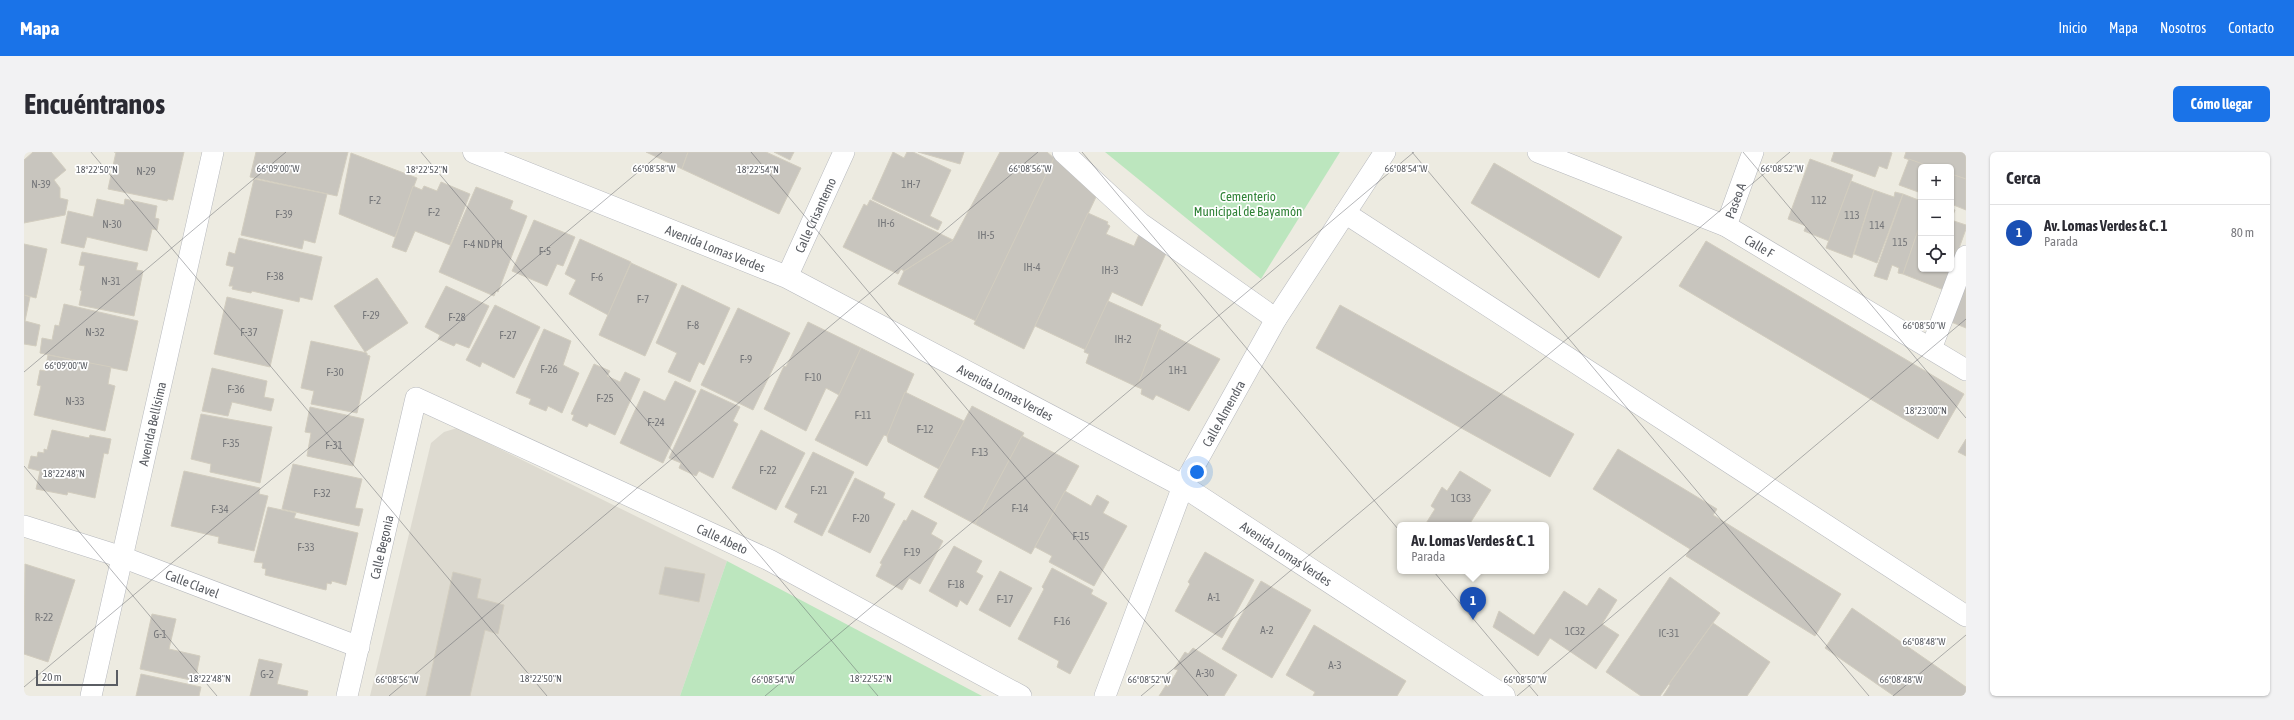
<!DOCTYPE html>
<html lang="es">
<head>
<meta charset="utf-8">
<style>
  :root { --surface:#fff; --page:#f2f2f3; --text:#2b2b33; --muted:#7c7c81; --line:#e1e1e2; --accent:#1a73e8 }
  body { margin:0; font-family:"Asap Condensed",sans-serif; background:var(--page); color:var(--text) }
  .controls { position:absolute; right:12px; top:12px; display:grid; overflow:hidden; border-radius:6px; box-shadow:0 1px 3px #0004 }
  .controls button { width:36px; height:36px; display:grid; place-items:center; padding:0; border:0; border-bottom:1px solid var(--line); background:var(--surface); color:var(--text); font:20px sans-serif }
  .scale { position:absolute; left:12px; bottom:10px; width:82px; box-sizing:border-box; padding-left:4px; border:2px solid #5a5d63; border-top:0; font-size:11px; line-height:14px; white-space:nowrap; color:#5a5d63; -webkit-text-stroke:3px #fff; paint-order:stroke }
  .you { position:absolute; left:1173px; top:320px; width:14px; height:14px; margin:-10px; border:3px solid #fff; border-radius:50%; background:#1a73e8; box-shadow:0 0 0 6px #1a73e833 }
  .badge { display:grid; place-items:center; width:26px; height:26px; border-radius:50%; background:var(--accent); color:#fff; font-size:13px; font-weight:700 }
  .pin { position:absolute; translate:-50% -33px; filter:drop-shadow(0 1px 2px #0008) }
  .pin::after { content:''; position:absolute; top:21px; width:14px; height:12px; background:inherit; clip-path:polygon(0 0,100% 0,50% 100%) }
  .popup { position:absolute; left:1373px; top:370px; width:152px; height:52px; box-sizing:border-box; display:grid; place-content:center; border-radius:6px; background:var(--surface); filter:drop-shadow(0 1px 3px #0005); font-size:13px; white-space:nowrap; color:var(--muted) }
  .popup b { font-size:15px; color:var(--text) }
  .popup::after { content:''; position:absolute; left:50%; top:100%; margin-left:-8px; border:8px solid transparent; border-top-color:var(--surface) }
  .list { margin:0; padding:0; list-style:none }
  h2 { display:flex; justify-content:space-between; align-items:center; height:52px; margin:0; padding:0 16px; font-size:17px }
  h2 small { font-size:13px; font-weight:400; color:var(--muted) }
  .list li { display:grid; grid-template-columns:26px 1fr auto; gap:12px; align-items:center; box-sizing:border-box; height:56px; padding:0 16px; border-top:1px solid var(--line) }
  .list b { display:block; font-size:15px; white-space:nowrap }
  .list p { margin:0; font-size:13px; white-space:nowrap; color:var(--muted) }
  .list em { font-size:13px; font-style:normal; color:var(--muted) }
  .icon { flex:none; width:22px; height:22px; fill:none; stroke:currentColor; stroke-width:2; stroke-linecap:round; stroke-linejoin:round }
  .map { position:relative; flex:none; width:1942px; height:544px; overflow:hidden; border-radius:6px }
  header { display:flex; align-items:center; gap:24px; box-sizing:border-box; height:56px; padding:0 20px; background:var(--accent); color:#fff }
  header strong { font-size:19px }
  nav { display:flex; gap:22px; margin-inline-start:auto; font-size:14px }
  .intro { display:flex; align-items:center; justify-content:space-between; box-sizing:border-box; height:96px; padding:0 24px }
  h1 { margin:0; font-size:28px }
  .button { padding:10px 18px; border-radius:6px; background:var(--accent); color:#fff; font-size:14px; font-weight:700 }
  main { display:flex; gap:24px; padding:0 24px }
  aside { flex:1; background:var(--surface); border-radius:6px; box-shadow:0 1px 3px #0004 }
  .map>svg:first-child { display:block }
  .education { fill:#dddad0 }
  .green { fill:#bce6be }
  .building { fill:#c8c5be; stroke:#d2cdbf }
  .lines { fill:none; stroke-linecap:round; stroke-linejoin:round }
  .minor-casing { stroke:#b7b9be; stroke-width:22 }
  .tertiary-casing { stroke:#b7b9be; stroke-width:23 }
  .minor { stroke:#fff; stroke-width:21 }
  .tertiary { stroke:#fff; stroke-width:22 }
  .ticks { fill:none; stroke:#5a5d63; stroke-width:1; stroke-opacity:0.45 }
  .labels { text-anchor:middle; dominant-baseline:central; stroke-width:3.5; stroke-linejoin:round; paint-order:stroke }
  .number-label { font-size:11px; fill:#76777a }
  .park-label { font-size:13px; fill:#318338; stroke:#fff }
  .street-label { font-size:13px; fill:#5a5d63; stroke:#fff }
  .ticks-label { font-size:10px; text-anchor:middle; fill:#5a5d63; stroke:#fff; stroke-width:3.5; stroke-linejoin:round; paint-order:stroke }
</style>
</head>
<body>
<header>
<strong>Mapa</strong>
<nav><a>Inicio</a><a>Mapa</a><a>Nosotros</a><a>Contacto</a></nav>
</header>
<div class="intro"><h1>Encuéntranos</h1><a class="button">Cómo llegar</a></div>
<main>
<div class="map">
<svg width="1942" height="544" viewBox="0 0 1942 544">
  <rect width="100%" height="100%" fill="#edebe1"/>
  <polygon class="education" points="433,276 703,409 656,544 346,544 407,291 420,280"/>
  <g class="green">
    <polygon points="1081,0 1316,0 1237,127"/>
    <polygon points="703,409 958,544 656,544"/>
  </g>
  <g class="building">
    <polygon points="9,0 27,0 42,18 30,28 36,36 36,46 44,48 41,63 0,71 0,8"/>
    <polygon points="90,0 160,0 149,48 144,47 143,49 84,37 92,0"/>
    <polygon points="232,0 324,0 313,44 226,25"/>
    <polygon points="622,0 664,0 658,17"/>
    <polygon points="664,0 742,0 777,16 755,62 658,17"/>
    <polygon points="750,0 770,0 766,8"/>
    <polygon points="869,0 880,6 883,0 889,0 927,18 906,64 918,70 914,78 848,47"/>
    <polygon points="894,0 940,0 936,12"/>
    <polygon points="976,0 1023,0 1030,6 952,169 874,132 880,119 929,88"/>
    <polygon points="1810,0 1865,0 1868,1 1863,17 1855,14 1851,25 1807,9"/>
    <polygon points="1882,0 1942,0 1942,27 1927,22 1927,15 1907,15 1880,6"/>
    <polygon points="327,1 393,26 371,85 315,62"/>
    <polygon points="1030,6 1072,45 1000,197 950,172"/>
    <polygon points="1786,7 1829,23 1805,89 1780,79 1782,74 1764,67"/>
    <polygon points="1885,7 1907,15 1897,15 1897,41 1875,33"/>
    <polygon points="1470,11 1598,85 1575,126 1447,51"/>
    <polygon points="1927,22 1942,27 1942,58 1927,52"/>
    <polygon points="230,27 303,42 291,91 280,88 278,97 217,83"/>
    <polygon points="1827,29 1850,38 1828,106 1802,96"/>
    <polygon points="417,30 446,42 426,93 391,79 382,100 368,95 389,34 398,38 400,34 413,39"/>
    <polygon points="452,35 489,49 486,57 503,64 474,140 472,139 470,144 415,120"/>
    <polygon points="1850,38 1870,45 1871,40 1879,42 1853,111 1830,102"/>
    <polygon points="1879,42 1897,49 1897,70 1879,122 1874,121 1875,116 1868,113 1863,128 1850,124"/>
    <polygon points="73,47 100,53 101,47 133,54 131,66 135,67 133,78 128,77 123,99 63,85 60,96 37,91 44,59 69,65"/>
    <polygon points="846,48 929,88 880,119 877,117 874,122 819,95 840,52 843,54"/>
    <polygon points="1927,57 1931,58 1927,68 1942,73 1942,77 1920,138 1879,122 1897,70 1897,117 1927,117"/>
    <polygon points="1064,61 1084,70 1083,72 1086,74 1082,82 1110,94 1117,78 1144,97 1118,154 1088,140 1062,198 1011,174"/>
    <polygon points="510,68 551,85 539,114 533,112 523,134 488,119"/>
    <polygon points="215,86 298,105 288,148 276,145 275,150 228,139 227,141 208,137 209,134 205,134 210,115 202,113 205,100 211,102"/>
    <polygon points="556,87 607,110 584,163 545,142 552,128 541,122"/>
    <polygon points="1682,89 1940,242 1914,287 1655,134"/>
    <polygon points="0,92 23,97 12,146 0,143"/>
    <polygon points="58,100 114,111 112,118 119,119 110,164 55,153 58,139 56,138 61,114 55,113"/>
    <polygon points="607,111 653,132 621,204 575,183"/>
    <polygon points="353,126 384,171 341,200 310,154"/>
    <polygon points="658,133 706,156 680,213 675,210 666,230 644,220 653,201 632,191"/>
    <polygon points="422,134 465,154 445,196 432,191 430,194 414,187 416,183 401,175"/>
    <polygon points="1939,136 1942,137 1942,176 1927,170"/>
    <polygon points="0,143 6,145 1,169 16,173 12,194 0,192"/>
    <polygon points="203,145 259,158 246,215 190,202"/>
    <polygon points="1084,149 1137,173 1115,230 1111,234 1062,211 1065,202 1060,200"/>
    <polygon points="40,152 114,169 103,219 16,201 18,186 28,188 31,173 35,174"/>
    <polygon points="471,153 516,175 490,226 458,210 456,215 442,208"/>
    <polygon points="1316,153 1550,282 1526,325 1292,196"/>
    <polygon points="714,156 766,181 729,258 677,233"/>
    <polygon points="784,170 837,196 815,243 802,236 782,279 740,257 760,214 762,215"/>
    <polygon points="520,177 547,189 539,213 555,221 538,261 524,254 522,259 505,252 507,247 492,241"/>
    <polygon points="1135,177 1196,207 1165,259 1132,243 1129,248 1117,242 1118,237 1111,234 1115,230"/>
    <polygon points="287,189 343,201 343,203 346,204 333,261 287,252 290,239 277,236"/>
    <polygon points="837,196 890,222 863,284 860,283 843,314 791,288 815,243"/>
    <polygon points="24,203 87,215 84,232 91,234 81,279 10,263 17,234 13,233 16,218 21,219"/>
    <polygon points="570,212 586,219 583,224 596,230 601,220 616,227 591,283 565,271 563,275 548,268 550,263 547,262"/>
    <polygon points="188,216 243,229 240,245 250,247 247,259 208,250 204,264 178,259"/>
    <polygon points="651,229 672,239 639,311 596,291 620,239 641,249"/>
    <polygon points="677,237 716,255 709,269 714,272 689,326 675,319 672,324 655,316 657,311 645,306"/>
    <polygon points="881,240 940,269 915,317 864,290 863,284"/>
    <polygon points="948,254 1000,281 951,372 900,345"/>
    <polygon points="286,255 340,267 329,314 283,304 287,281 281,280"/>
    <polygon points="177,262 248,275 236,331 186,320 187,312 167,307"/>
    <polygon points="28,278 65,286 66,283 87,287 84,302 80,301 71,346 44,340 43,343 12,337 16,319 4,316 7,304 13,305 14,300 20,301 20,297 23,298"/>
    <polygon points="737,278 781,301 752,358 708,336"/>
    <polygon points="998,284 1055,314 1007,402 951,372"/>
    <polygon points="1942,287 1942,304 1934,300"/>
    <polygon points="1594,297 1693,357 1689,363 1817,442 1791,484 1662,404 1666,397 1569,337"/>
    <polygon points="789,300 830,320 798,384 770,370 774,362 761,355"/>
    <polygon points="269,312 338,327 331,356 339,357 335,374 258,357"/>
    <polygon points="160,319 236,336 235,342 244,344 230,399 194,391 195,385 147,374"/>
    <polygon points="1436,319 1467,338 1445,373 1401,373 1411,357 1407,354 1418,335 1423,339"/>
    <polygon points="831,326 861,341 859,346 871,352 846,401 804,380"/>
    <polygon points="1041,339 1067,354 1073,343 1085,350 1079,361 1103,374 1070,434 1025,410 1028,404 1011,395"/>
    <polygon points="244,355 272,361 270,366 334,381 322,433 308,429 307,432 303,431 302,438 241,423 242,417 238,416 239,411 230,410"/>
    <polygon points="888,358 913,371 907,382 919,389 896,432 885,426 878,438 852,424 858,412 856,411 880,368 882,369"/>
    <polygon points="930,394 958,409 952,420 959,424 943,453 936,448 933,455 905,439"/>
    <polygon points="1181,400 1230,428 1198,486 1151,459 1166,432 1164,430"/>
    <polygon points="1,412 51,428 24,510 0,502"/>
    <polygon points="641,415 681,422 675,450 635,442"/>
    <polygon points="1028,416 1069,438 1067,442 1083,451 1046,522 1033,515 1035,509 994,487 1020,437 1018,435"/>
    <polygon points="976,419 1008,436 986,475 955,458"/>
    <polygon points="429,420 457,427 453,446 480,453 474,482 461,478 446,544 402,544"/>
    <polygon points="1646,425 1696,461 1636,544 1617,544 1582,520"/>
    <polygon points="1237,429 1287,458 1248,526 1198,497"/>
    <polygon points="1575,436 1593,448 1578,472 1595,483 1572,517 1526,486 1514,504 1469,475 1475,459 1510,483 1540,439 1563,454"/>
    <polygon points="1828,456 1942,535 1942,544 1870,544 1801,496"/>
    <polygon points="128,462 152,467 145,497 176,504 171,529 116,517"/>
    <polygon points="1689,471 1746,510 1723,544 1639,544 1646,533 1645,532"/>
    <polygon points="1290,473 1382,529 1373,544 1289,544 1291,540 1262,523"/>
    <polygon points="1169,496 1213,523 1200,544 1135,544 1142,533 1144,535 1154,518 1150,517 1161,500 1164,502"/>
    <polygon points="235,507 258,512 253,532 284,539 283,544 226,544"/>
    <polygon points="117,522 177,535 175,544 112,544"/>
  </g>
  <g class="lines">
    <g class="minor-casing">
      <g id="minor">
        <polyline points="1039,0 1116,71 1252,167"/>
        <path id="s1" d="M1514,0L1702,74L1942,218"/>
        <polyline points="1321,61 1942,464"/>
        <path id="s2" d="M1702,74L1729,0"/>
        <path id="s3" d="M763,125L820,0"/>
        <polyline points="1907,197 1942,104"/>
        <path id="s4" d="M0,374L98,405L335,495"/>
        <path id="s5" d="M67,544L189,0"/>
        <path id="s6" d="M323,544L392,246L745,408L997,544"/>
        <path id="s7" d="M1081,544L1159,334L1252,167L1361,0"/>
      </g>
    </g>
    <g class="tertiary-casing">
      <g id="tertiary">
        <path id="s8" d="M450,0L763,125L1159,334L1480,544"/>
      </g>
    </g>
    <use href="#minor" class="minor"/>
    <use href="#tertiary" class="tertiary"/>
  </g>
  <path class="ticks" d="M67,0L523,544M397,0L854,544M727,0L1184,544M1058,0L1514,544M1388,0L1845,544M1719,0L1942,266M0,220L262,0M0,314L193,544M0,535L638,0M365,544L1014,0M741,544L1390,0M1117,544L1766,0M1493,544L1942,167M1869,544L1942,483"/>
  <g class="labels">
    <g class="number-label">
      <text x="122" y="19">N-29</text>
      <text x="17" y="32">N-39</text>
      <text x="887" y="32">1H-7</text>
      <text x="351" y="48">F-2</text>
      <text x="1795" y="48">112</text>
      <text x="410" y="60">F-2</text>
      <text x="260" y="62">F-39</text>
      <text x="1828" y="63">113</text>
      <text x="862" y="71">IH-6</text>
      <text x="88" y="72">N-30</text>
      <text x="1853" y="73">114</text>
      <text x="962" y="83">IH-5</text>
      <text x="1876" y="90">115</text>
      <text x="459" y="92">F-4 ND PH</text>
      <text x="521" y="99">F-5</text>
      <text x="1008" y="115">IH-4</text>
      <text x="1086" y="118">IH-3</text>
      <text x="251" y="124">F-38</text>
      <text x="573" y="125">F-6</text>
      <text x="87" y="129">N-31</text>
      <text x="619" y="147">F-7</text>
      <text x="347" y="163">F-29</text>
      <text x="433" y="165">F-28</text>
      <text x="669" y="173">F-8</text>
      <text x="71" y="180">N-32</text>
      <text x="225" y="180">F-37</text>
      <text x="484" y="183">F-27</text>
      <text x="1099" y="187">IH-2</text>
      <text x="722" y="207">F-9</text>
      <text x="525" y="217">F-26</text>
      <text x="1154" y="218">1H-1</text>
      <text x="311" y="220">F-30</text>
      <text x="789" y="225">F-10</text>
      <text x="212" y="237">F-36</text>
      <text x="581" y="246">F-25</text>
      <text x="51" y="249">N-33</text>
      <text x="839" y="263">F-11</text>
      <text x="632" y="270">F-24</text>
      <text x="901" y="277">F-12</text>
      <text x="207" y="291">F-35</text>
      <text x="310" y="293">F-31</text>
      <text x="956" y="300">F-13</text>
      <text x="744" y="318">F-22</text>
      <text x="795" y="338">F-21</text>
      <text x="298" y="341">F-32</text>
      <text x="1437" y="346">1C33</text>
      <text x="996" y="356">F-14</text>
      <text x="196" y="357">F-34</text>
      <text x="837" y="366">F-20</text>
      <text x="1057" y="384">F-15</text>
      <text x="282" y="395">F-33</text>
      <text x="888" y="400">F-19</text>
      <text x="932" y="432">F-18</text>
      <text x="1190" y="445">A-1</text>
      <text x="981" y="447">F-17</text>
      <text x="20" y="465">R-22</text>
      <text x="1038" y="469">F-16</text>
      <text x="1243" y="478">A-2</text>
      <text x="1551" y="479">1C32</text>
      <text x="1645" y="481">IC-31</text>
      <text x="136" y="482">G-1</text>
      <text x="1311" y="513">A-3</text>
      <text x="1181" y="521">A-30</text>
      <text x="243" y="522">G-2</text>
    </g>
    <g class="park-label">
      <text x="1224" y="44">Cementerio<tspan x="1224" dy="15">Municipal de Bayamón</tspan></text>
    </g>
    <g class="street-label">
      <text stroke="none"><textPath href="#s2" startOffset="27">Paseo A</textPath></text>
      <text stroke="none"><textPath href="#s3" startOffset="68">Calle Crisantemo</textPath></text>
      <text stroke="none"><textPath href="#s1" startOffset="241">Calle F</textPath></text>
      <text stroke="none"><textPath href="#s8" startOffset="260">Avenida Lomas Verdes</textPath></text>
      <text stroke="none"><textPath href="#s8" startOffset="584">Avenida Lomas Verdes</textPath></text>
      <text stroke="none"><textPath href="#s7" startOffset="307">Calle Almendra</textPath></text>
      <text stroke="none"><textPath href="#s5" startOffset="279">Avenida Bellísima</textPath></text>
      <text stroke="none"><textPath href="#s6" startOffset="643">Calle Abeto</textPath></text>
      <text stroke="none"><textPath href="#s6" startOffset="153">Calle Begonia</textPath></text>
      <text stroke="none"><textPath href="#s8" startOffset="908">Avenida Lomas Verdes</textPath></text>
      <text stroke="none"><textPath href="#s4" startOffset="178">Calle Clavel</textPath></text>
    </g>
  </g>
  <g class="ticks-label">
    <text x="254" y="20">66°09'00"W</text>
    <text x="630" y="20">66°08'58"W</text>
    <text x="1758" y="20">66°08'52"W</text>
    <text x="1006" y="20">66°08'56"W</text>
    <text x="1382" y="20">66°08'54"W</text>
    <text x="73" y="21">18°22'50"N</text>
    <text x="403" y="21">18°22'52"N</text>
    <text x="734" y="21">18°22'54"N</text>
    <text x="1900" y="177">66°08'50"W</text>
    <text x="42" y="217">66°09'00"W</text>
    <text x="1902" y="262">18°23'00"N</text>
    <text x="40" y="325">18°22'48"N</text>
    <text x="1900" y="493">66°08'48"W</text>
    <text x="186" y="530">18°22'48"N</text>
    <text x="517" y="530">18°22'50"N</text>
    <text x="847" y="530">18°22'52"N</text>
    <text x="373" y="531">66°08'56"W</text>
    <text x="749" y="531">66°08'54"W</text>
    <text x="1125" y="531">66°08'52"W</text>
    <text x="1501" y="531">66°08'50"W</text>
    <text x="1877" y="531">66°08'48"W</text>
  </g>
</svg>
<div class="controls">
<button>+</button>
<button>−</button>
<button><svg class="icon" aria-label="locate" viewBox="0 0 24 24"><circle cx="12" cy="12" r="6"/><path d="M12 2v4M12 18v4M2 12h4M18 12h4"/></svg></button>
</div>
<div class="scale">20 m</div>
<div class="you"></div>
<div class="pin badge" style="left:1449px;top:468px;background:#1a4fb4">1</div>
<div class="popup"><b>Av. Lomas Verdes &amp; C. 1</b>Parada</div>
</div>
<aside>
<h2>Cerca<small></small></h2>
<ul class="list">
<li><span class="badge" style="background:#1a4fb4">1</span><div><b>Av. Lomas Verdes &amp; C. 1</b><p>Parada</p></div><em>80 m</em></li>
</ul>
</aside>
</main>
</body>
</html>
